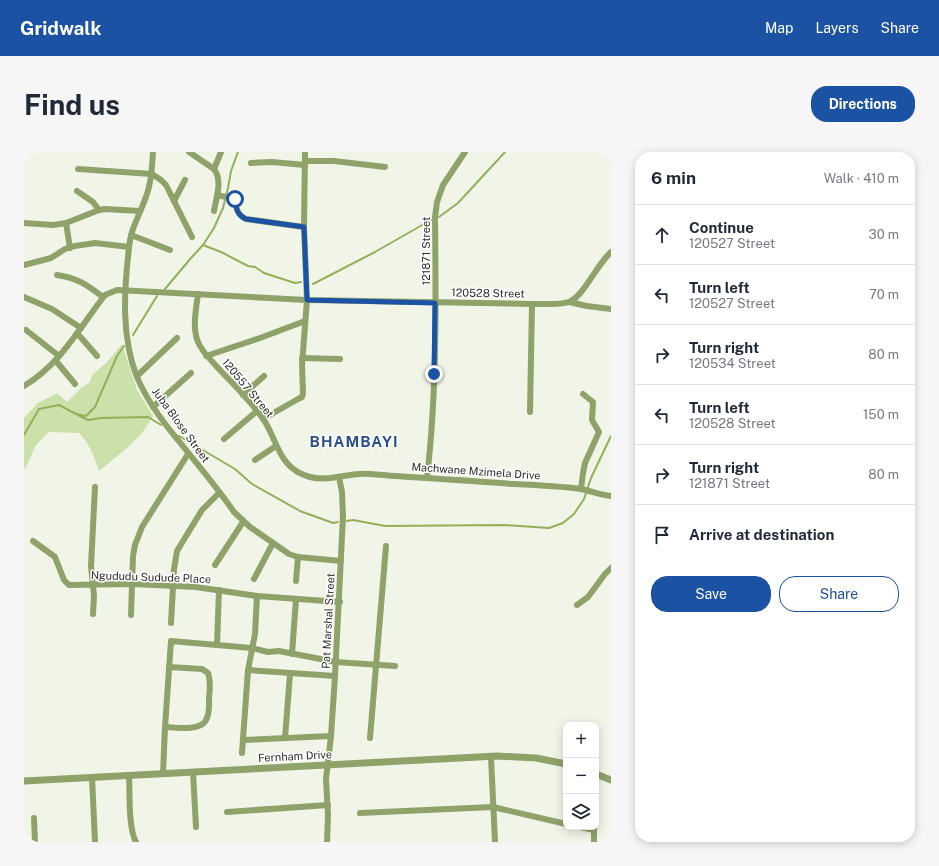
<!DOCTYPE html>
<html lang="en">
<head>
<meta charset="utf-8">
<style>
  :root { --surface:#fff; --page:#f6f6f7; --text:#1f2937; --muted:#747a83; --line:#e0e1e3; --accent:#1c52a4 }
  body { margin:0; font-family:"Public Sans",sans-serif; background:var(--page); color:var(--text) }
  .controls { position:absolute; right:12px; bottom:12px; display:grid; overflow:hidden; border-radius:8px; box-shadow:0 2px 10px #0003 }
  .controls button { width:36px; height:36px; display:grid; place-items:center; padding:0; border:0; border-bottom:1px solid var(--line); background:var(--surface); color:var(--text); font:20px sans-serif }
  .stop { position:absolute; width:12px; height:12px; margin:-9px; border:3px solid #1c52a4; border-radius:50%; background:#fff }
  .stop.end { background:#1c52a4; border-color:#fff; box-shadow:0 1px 4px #0008 }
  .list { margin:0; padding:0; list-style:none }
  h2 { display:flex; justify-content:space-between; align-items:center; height:52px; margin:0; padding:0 16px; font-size:17px }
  h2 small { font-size:13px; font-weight:400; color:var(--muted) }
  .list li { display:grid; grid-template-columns:26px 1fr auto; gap:12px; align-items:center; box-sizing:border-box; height:60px; padding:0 16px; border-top:1px solid var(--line) }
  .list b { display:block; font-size:15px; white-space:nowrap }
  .list p { margin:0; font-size:13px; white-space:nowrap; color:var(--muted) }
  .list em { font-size:13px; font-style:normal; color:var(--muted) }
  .actions { display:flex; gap:8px; padding:12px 16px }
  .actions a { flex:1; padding:9px 0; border:1px solid var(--accent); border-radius:16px; text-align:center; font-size:14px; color:var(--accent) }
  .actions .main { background:var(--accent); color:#fff }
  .icon { flex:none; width:22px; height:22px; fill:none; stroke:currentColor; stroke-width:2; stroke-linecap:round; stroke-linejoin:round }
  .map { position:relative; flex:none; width:587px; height:690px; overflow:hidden; border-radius:16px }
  header { display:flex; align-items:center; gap:24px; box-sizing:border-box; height:56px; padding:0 20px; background:var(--accent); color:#fff }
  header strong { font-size:19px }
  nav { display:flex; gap:22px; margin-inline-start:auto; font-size:14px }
  .intro { display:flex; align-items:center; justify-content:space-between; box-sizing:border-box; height:96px; padding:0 24px }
  h1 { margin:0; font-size:28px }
  .button { padding:10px 18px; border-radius:16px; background:var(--accent); color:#fff; font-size:14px; font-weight:700 }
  main { display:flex; gap:24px; padding:0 24px }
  aside { flex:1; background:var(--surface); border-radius:16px; box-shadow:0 2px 10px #0003 }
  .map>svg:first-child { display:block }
  .green { fill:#cce0aa }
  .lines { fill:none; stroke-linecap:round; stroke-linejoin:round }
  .stream { stroke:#93b059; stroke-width:2 }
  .minor { stroke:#8ea26a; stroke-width:6 }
  .tertiary { stroke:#8ea26a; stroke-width:7 }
  .route { stroke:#1c52a4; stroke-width:5 }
  .labels { text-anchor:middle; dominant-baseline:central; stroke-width:3; stroke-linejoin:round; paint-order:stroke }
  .street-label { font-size:11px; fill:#2d2e2a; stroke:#fff }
  .district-label { font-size:15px; font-weight:bold; letter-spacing:1px; fill:#2b4e85; stroke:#fff }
</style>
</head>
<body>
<header>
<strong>Gridwalk</strong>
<nav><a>Map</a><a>Layers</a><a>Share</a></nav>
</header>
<div class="intro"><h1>Find us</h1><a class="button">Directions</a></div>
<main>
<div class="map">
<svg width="587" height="690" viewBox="0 0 587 690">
  <rect width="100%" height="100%" fill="#f0f5e8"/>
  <path class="green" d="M98,192L113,238L129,264L118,281L103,296L75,319C70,305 66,292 55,281L25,280L12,293L2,315L0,317V266L14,251L33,241L43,250L56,237L66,230L68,223L82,211Z"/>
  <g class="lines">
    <g class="stream">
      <polyline points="415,65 434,51 481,0"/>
      <polyline points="179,93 197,100 224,114 231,115 240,121 271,131 277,130"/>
      <polyline points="289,132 351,100 407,68"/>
      <polyline points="141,137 167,106 179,93 190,76 199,56 204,36 207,19 214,0"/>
      <polyline points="109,183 133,144"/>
      <polyline points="54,263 64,268 77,266 124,265 137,273"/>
      <polyline points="0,283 15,257 35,253 52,262 62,264 71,255 93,204 100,194"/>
      <polyline points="155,284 211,317 228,332 276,359 309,371 314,370"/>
      <polyline points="323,369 329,368 361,374 480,373 525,376 539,371 550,362 560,347 567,326 587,284"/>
    </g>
    <g class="minor">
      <path d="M129,0C128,17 127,34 120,50C114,66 106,79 105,96C100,138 97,185 113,225C123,249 138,269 154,288C173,312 193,335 210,360L226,375L265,402L274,405L317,409"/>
      <path d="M165,0L190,17C199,29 192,46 190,59"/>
      <polyline points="281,9 310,9 361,15"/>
      <polyline points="227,11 248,10 281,13"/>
      <polyline points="54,17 128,22 137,28 142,33 168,85"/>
      <polyline points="190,17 197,0"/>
      <polyline points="53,39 69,50 75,58"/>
      <path d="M193,43L211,47C212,56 213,63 222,67L280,75"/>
      <polyline points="150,49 161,28"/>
      <polyline points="0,71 29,73 42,71 75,58 81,57 116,59"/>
      <polyline points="42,71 46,96"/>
      <polyline points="107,83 146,98"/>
      <polyline points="0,113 27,106 41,97 51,94 71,91 105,95"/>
      <path d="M33,123C54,126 63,133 79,145"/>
      <path d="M174,142C172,158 168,175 174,190C178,200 187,208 194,216C210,233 227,249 240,268C254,290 255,317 286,325C307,330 326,320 346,322C393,326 441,328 488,332C511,333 535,334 557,337C567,339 577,343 587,344"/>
      <polyline points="0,145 28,157 57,176"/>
      <polyline points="545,150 563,154 587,157"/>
      <polyline points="2,178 35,204"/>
      <polyline points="53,181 73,204"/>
      <polyline points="182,204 236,186 281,169"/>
      <polyline points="278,206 316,207"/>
      <polyline points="32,209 51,232"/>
      <polyline points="113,224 153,186"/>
      <path d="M0,234C36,213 56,175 81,143L93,138L283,148L508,152C518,152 536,153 545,150C560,144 573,112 587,100"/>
      <polyline points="219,243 240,224"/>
      <polyline points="129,255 167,221"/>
      <polyline points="506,260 508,152"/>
      <polyline points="239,267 274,247 278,245 279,241 278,213 283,148 280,75 281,0"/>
      <polyline points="200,287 233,259"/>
      <polyline points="231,308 252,294"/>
      <path d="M403,326C413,239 412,152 411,65L413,50L419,33L441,0"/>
      <polyline points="557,337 559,321 561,311 575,280 568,268 569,250 559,242"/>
      <polyline points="9,389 31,405 40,428 45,433 108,432 172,435 233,444 316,450"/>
      <polyline points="191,413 219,370"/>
      <polyline points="230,427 249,391"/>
      <polyline points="272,429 274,405"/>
      <polyline points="553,453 564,445 581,422 587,416"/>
      <polyline points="69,462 70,444 67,414 71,335"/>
      <polyline points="107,463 109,404 111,393 118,375 164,302"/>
      <polyline points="147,471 150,417 153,399 178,358 195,341"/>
      <polyline points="193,493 195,438"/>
      <polyline points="268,502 272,447"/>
      <polyline points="224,518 311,524"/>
      <path d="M141,575C151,576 177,579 182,568C186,561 185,553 185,546C186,538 187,529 184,521L178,517L145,515"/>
      <polyline points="261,586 266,522"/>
      <polyline points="346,586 362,394"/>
      <polyline points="219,588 307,584"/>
      <polyline points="218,601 224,518 231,482 233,444"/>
      <polyline points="467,605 471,690"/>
      <polyline points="169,620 172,675"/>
      <polyline points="139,622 141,575 147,489 228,496 244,500 255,499 312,510 371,514"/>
      <path d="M105,624C106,640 104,676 112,690"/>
      <polyline points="68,625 71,690"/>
      <polyline points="203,660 304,653"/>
      <polyline points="336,661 469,655 542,672"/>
      <polyline points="10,666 11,690"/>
      <polyline points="556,675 570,678"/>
      <polyline points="303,690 304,663 302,627 307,584 311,524 319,364 318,340 315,325"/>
      <polyline points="570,690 570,675"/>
    </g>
    <g class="tertiary">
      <polyline points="572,622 587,628"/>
      <polyline points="0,629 473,604 512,606 542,612"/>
    </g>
  </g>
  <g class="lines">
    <path class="route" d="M211,47C212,56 213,63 222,67L280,75L283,148L411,151L410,222"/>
  </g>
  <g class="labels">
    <g class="street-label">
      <text transform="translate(402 99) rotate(-90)">121871 Street</text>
      <text transform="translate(464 141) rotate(1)">120528 Street</text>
      <text transform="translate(224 236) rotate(50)">120557 Street</text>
      <text transform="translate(157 273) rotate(54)">Juba Blose Street</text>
      <text transform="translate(452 319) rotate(4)">Machwane Mzimela Drive</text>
      <text transform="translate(127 425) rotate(2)">Ngududu Sudude Place</text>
      <text transform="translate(304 469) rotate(-87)">Pat Marshal Street</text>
      <text transform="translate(271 604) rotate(-3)">Fernham Drive</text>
    </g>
    <g class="district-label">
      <text x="330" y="289">BHAMBAYI</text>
    </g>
  </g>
</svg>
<div class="controls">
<button>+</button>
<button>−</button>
<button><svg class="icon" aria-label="layers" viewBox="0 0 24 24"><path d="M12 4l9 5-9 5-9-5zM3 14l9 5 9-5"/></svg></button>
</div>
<div class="stop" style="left:211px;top:47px"></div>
<div class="stop end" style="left:410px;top:222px"></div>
</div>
<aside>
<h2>6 min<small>Walk · 410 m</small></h2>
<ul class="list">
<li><svg class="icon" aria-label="ahead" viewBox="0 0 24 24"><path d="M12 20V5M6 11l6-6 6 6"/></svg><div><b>Continue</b><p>120527 Street</p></div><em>30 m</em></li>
<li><svg class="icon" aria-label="left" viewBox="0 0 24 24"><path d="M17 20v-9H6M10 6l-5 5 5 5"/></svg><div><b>Turn left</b><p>120527 Street</p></div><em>70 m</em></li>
<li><svg class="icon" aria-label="right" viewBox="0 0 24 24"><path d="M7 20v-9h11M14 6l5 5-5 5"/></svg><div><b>Turn right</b><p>120534 Street</p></div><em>80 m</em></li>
<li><svg class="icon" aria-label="left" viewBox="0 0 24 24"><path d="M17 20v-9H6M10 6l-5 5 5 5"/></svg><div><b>Turn left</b><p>120528 Street</p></div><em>150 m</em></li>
<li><svg class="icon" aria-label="right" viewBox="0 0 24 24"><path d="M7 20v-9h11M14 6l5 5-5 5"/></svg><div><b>Turn right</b><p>121871 Street</p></div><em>80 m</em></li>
<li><svg class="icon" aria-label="arrive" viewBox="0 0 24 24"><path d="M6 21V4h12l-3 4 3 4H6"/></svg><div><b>Arrive at destination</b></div></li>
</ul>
<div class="actions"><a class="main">Save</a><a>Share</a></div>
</aside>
</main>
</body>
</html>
